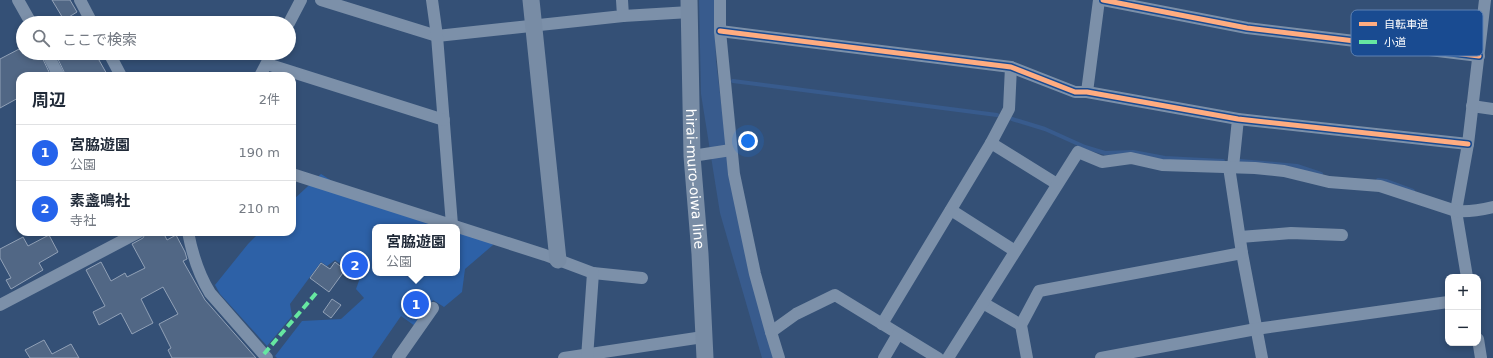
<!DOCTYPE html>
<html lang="ja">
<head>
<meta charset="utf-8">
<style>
  :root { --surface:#fff; --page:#f6f6f7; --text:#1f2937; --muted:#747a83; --line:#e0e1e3; --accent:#2563eb }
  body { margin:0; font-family:"DejaVu Sans","Noto Sans JP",sans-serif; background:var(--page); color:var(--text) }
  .controls { position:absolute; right:12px; bottom:12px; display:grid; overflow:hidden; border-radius:8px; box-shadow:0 2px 6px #0003 }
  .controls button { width:36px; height:36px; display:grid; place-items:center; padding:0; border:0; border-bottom:1px solid var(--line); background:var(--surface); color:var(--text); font:20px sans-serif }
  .you { position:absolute; left:748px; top:141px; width:14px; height:14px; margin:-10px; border:3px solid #fff; border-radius:50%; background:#1a73e8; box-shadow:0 0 0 6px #1a73e833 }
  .badge { display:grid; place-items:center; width:26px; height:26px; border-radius:50%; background:var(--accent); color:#fff; font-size:13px; font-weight:700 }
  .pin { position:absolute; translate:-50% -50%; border:2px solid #fff; box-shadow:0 1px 4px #0006 }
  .popup { position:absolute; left:372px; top:224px; width:88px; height:52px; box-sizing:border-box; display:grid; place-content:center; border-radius:8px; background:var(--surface); filter:drop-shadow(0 1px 3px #0005); font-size:13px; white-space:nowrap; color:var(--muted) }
  .popup b { font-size:15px; color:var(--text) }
  .popup::after { content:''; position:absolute; left:50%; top:100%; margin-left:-8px; border:8px solid transparent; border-top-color:var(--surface) }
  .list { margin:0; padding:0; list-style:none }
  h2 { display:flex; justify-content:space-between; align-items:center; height:52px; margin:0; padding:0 16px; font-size:17px }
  h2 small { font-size:13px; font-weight:400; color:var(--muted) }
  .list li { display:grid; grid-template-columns:26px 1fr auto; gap:12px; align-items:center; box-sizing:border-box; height:56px; padding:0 16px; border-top:1px solid var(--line) }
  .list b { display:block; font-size:15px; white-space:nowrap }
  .list p { margin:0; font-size:13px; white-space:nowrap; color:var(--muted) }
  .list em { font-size:13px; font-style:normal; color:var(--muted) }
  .icon { flex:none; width:22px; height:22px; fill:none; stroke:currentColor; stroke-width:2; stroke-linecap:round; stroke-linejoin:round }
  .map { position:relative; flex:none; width:1493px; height:358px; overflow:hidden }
  .search { position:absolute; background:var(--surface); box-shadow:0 2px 6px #0003; left:16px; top:16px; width:280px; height:44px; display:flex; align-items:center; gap:10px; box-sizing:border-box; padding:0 14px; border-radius:22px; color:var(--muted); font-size:15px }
  .panel { position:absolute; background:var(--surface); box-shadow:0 2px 6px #0003; left:16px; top:72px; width:280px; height:164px; border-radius:12px }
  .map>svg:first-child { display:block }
  .green { fill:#2d61a7 }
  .water { fill:#385b8d }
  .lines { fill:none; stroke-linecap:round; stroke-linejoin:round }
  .stream { stroke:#385b8d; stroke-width:4 }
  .building { fill:#516785; stroke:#91a1b7 }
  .street { stroke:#7c90a9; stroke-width:12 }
  .secondary { stroke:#788ca5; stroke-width:17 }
  .quiet { stroke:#66e7a1; stroke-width:4; stroke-dasharray:8 4; stroke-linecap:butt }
  .cycleway-casing { stroke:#194b91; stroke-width:8 }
  .cycleway { stroke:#ffac80; stroke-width:5 }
  .labels { text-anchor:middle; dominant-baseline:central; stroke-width:3.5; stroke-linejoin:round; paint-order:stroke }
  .street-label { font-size:14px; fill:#fff; stroke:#194b91 }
  .key { fill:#194b91; stroke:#5e81b2; stroke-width:1 }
  .key-label { font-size:11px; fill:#fff }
</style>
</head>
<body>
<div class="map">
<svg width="1493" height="358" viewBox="0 0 1493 358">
  <rect width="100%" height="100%" fill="#345076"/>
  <polygon class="green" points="321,174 346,190 452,227 375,227 375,273 457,273 457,229 488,237 493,245 465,269 462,292 444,307 433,300 415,326 401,316 372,358 277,358 275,356 302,321 341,319 364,298 356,289 360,278 335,260 327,266 321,262 290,304 292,316 267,346 220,294 215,285 248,244 260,232 292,232 292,201"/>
  <polygon class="water" points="699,0 714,0 716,61 731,184 774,358 762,358 720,213 701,94"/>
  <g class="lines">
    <g class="stream">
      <polyline points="733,81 997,115"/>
      <polyline points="1012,119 1045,129 1085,147 1105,153 1133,152 1165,158 1223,161"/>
      <polyline points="1240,161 1297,166 1321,174"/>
      <polyline points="1378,180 1386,181 1413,191"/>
    </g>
  </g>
  <g class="building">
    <polygon points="52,0 70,0 77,12 64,20"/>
    <polygon points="23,47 23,53 40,53 51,76 20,76 20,97 0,108 0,59"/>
    <polygon points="55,53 95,53 108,76 66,76"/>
    <polygon points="146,232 163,232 167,240 176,235 185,252 187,259 183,261 205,300 256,358 172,358 168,350 171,348 159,324 178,314 163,287 141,299 153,323 132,334 121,313 99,325 93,312 105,306 86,270 101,262 111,281 125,273 127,277 145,268 132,244 143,238"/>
    <polygon points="49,235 58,252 39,263 43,270 11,289 6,280 11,278 0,258 0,249 23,237 28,246"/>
    <polygon points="335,262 345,270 329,292 310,278 321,263 330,269"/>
    <polygon points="332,299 341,305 331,318 323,312"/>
    <polygon points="44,340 52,354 71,344 79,358 30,358 25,350"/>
  </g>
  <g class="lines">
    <g class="street">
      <polyline points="18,0 31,23"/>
      <polyline points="80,0 92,23"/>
      <polyline points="321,0 437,36 623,16 622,0"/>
      <polyline points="432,0 437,36 452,225"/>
      <polyline points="720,0 720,31 734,174 755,274 771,332 779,358"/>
      <polyline points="1103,0 1247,28 1479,56"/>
      <polyline points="623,16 690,12"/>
      <polyline points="289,23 301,0"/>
      <polyline points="720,31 1011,67 1075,92 1087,92 1238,119 1468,144"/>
      <polyline points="47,53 59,76"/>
      <polyline points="109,53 121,76"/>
      <polyline points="267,64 444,120"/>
      <polyline points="260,76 272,53"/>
      <polyline points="1087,92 1099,0"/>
      <polyline points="1472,106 1493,109"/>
      <polyline points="991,143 1057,184"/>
      <polyline points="692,156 731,150"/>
      <polyline points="1229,167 1242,253 1262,358"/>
      <polyline points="1233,167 1238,119"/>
      <polyline points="292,174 545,255 593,273 642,278"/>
      <polyline points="951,210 1015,251"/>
      <path d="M188,232C192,253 199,275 210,293L267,358"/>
      <polyline points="1240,237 1291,233 1342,235"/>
      <polyline points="1467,277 1456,211 1468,144 1485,0"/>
      <polyline points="983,303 1021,325"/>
      <polyline points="0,305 139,232"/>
      <polyline points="882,324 991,143 1009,109 1011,67"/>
      <polyline points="771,332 796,314 835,295 938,358"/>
      <polyline points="1478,339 1481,358"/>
      <polyline points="398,358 433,308"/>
      <polyline points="564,358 703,337"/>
      <polyline points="587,358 593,273"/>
      <polyline points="884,358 898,334"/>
      <path d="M948,358L1078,152L1102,162L1131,158L1162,165L1255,168L1284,171L1329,182L1380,186L1456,211C1469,212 1481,210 1493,207"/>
      <polyline points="1027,358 1021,325 1039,291 1242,253"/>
      <polyline points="1101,358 1256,329 1448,302"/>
    </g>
    <g class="secondary">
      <polyline points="531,0 558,260"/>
      <path id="s1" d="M689,0L692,156L700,254L705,358"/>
    </g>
    <polyline class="quiet" points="264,354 318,291"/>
    <g class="cycleway-casing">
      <g id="cycleway">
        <polyline points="1103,0 1247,28 1479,56"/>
        <polyline points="720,31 1011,67 1075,92 1087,92 1238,119 1468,144"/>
      </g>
    </g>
    <use href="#cycleway" class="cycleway"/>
  </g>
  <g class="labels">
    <g class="street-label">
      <text stroke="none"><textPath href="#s1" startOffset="179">hirai-muro-oiwa line</textPath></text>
    </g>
  </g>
  <rect x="1351" y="10" width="132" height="46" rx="6" class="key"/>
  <rect x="1359" y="22" width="18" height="4" fill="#ffac80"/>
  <rect x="1359" y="40" width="18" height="4" fill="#66e7a1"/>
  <g class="key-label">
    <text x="1384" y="28">自転車道</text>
    <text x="1384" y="46">小道</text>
  </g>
</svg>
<div class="controls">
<button>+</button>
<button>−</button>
</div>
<div class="you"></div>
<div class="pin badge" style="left:416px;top:304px">1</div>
<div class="popup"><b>宮脇遊園</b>公園</div>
<div class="pin badge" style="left:355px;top:265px">2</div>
<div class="search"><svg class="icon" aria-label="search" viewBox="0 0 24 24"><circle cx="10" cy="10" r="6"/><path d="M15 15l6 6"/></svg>ここで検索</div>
<section class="panel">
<h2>周辺<small>2件</small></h2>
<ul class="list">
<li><span class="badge">1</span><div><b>宮脇遊園</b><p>公園</p></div><em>190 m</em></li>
<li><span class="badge">2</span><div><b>素盞鳴社</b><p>寺社</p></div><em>210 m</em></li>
</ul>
</section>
</div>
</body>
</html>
